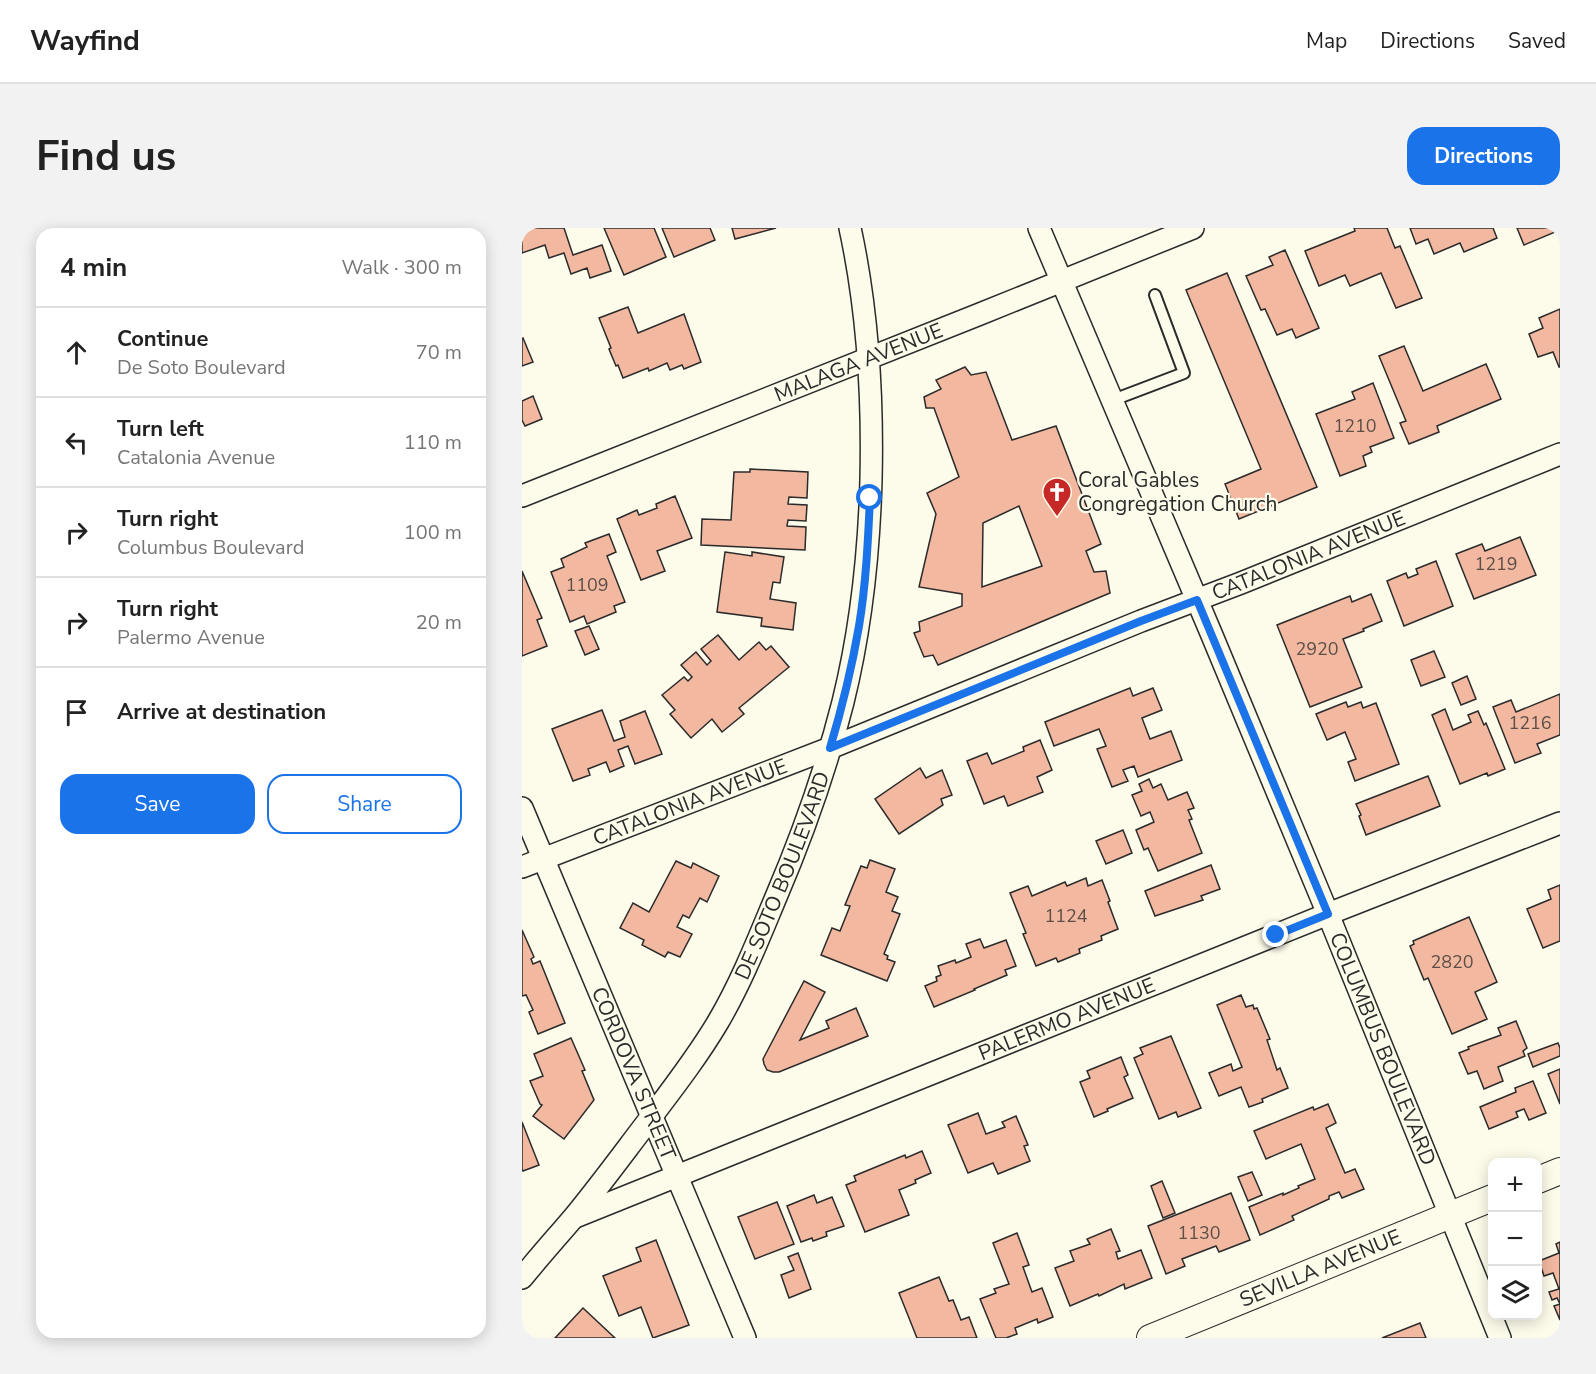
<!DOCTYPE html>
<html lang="en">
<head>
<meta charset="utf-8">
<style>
  :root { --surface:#fff; --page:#f2f2f2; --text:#222; --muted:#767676; --line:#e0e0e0; --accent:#1a73e8 }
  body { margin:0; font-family:"Nunito Sans",sans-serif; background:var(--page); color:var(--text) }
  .controls { position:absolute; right:18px; bottom:18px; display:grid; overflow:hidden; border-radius:12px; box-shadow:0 3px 15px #0003 }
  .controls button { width:54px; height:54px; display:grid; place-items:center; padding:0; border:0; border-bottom:2px solid var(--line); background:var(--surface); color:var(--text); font:30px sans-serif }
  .stop { position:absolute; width:18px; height:18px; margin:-14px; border:4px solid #1a73e8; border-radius:50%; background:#fff }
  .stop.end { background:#1a73e8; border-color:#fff; box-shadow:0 2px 6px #0008 }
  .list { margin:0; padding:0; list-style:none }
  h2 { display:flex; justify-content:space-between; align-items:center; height:78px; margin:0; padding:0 24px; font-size:26px }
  h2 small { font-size:20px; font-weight:400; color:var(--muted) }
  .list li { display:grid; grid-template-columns:39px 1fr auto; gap:18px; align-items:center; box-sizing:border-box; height:90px; padding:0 24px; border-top:2px solid var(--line) }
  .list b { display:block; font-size:22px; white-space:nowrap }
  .list p { margin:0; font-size:20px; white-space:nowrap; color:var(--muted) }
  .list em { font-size:20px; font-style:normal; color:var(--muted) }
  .actions { display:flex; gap:12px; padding:18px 24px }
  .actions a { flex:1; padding:14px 0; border:2px solid var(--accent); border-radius:18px; text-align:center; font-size:21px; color:var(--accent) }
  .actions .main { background:var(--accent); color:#fff }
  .icon { flex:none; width:33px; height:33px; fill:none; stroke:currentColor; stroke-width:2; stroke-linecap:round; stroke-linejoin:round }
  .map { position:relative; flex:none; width:1038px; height:1110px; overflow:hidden; border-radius:18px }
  header { display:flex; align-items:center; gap:36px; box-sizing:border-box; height:84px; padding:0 30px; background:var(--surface); border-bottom:2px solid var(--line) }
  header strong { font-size:28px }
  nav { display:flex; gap:33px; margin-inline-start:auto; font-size:21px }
  .intro { display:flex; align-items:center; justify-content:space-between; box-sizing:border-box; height:144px; padding:0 36px }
  h1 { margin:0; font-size:42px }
  .button { padding:15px 27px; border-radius:18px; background:var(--accent); color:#fff; font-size:21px; font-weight:700 }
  main { display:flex; gap:36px; padding:0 36px }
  aside { flex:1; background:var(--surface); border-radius:18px; box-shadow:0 3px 15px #0003 }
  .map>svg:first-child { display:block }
  .building { fill:#f2b8a0; stroke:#2b2b2b; stroke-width:1.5; fill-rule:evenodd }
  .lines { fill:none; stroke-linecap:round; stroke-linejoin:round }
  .service-casing { stroke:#2b2b2b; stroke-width:14 }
  .minor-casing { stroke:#2b2b2b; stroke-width:24 }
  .tertiary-casing { stroke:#2b2b2b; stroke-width:28 }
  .service { stroke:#fdfbea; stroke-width:10 }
  .minor { stroke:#fdfbea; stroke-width:21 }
  .tertiary { stroke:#fdfbea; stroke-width:26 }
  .route { stroke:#1a73e8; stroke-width:8 }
  .labels { text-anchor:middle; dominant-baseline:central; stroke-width:4.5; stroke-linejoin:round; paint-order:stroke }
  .number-label { font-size:18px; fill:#5d4e48 }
  .street-label { font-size:21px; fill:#2b2b2b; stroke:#fdfbea }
  .poi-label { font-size:21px; fill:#2b2b2b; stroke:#fdfbea; text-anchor:start }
</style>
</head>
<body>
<header>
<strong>Wayfind</strong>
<nav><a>Map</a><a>Directions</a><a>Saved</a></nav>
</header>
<div class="intro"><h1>Find us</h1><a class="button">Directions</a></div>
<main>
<aside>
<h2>4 min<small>Walk · 300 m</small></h2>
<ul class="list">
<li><svg class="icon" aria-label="ahead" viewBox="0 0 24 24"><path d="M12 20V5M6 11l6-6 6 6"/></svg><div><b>Continue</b><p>De Soto Boulevard</p></div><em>70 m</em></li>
<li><svg class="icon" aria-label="left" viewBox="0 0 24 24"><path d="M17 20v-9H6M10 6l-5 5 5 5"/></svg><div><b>Turn left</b><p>Catalonia Avenue</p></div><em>110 m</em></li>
<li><svg class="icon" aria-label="right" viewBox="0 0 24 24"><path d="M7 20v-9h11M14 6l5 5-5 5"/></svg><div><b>Turn right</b><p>Columbus Boulevard</p></div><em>100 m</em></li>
<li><svg class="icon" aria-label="right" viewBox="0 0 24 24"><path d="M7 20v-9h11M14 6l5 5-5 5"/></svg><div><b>Turn right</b><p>Palermo Avenue</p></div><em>20 m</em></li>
<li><svg class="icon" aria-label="arrive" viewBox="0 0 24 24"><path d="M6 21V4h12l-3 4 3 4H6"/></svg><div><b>Arrive at destination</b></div></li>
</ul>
<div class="actions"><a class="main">Save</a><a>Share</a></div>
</aside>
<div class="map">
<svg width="1038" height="1110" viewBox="0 0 1038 1110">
  <rect width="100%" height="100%" fill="#fdfbea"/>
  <g class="building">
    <polygon points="8,0 42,0 51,27 80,17 89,43 68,50 65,40 49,46 42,25 27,30 23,17 0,25 0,3"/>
    <polygon points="82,0 132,0 144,29 102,47"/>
    <polygon points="140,0 188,0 193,12 152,29"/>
    <polygon points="210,0 254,0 213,11"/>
    <polygon points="832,0 865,0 873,20 878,18 900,70 874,80 859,45 828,58 823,47 797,58 783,23 833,3"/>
    <polygon points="888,0 971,0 975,10 942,24 938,15 912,26 906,11 894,16"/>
    <polygon points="995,0 1038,0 1038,2 1002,17"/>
    <polygon points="763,22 797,100 774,110 770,101 755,107 743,81 739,82 724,48 751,37 747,29"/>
    <polygon points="705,45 795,259 717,291 703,256 739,241 664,62"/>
    <polygon points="106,79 116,105 162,86 179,134 162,141 160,137 148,142 145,135 127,143 126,140 101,150 96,137 94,138 87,121 89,120 77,90"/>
    <polygon points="1038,81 1038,139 1037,139 1031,124 1016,129 1007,106 1021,100 1017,90"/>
    <polygon points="1,110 11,134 0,138 0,111"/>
    <polygon points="882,118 901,163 964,136 979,171 915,198 917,204 887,216 878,195 884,193 857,128"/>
    <path d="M443,139L449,147L464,144L490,212L534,198L579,316L564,323L572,344L584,343L588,365L416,437L411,427L402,429L392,405L398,403L397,394L440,378V366L397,359L414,286L405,265L437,249L412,180H404L402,169L419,161L414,152ZM497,278L520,338L460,359L461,295Z"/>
    <polygon points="851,155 872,210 848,219 850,224 841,228 844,238 818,248 794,186 833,171 830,164"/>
    <polygon points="11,168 20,191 3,198 0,192 0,173"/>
    <polygon points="228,241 286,244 285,270 267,269 266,276 285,277 284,293 266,292 265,298 284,299 283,322 179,317 180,291 209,292 212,244 228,244"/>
    <polygon points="153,268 170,310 135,323 143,343 119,352 95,291 115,282 117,287 135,280 134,276"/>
    <polygon points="87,306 94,324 85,328 103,374 92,378 94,384 65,396 62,388 48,394 29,344 42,339 39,331 65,319 63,315"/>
    <polygon points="998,309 1014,347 952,371 934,326 960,316 963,323"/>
    <polygon points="203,324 230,328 230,324 262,329 258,355 251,354 248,371 274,375 271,402 239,398 240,390 195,384"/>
    <polygon points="914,333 931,378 882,398 865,353 884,345 886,350 896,346 894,341"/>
    <polygon points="0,343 20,390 15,392 25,418 0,428"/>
    <polygon points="849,366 860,393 841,401 842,403 821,411 840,459 788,479 755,397 828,368 830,374"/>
    <polygon points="67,398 77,421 63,427 53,403"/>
    <polygon points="196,407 217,432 237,414 244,422 249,418 267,439 217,480 222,486 200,504 190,491 169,510 148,486 153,482 140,467 162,449 166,453 170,449 159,437 174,424 185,437 189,433 179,421"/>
    <polygon points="912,423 923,449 899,458 889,432"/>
    <polygon points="945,448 954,471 939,477 930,455"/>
    <polygon points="608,460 611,468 631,460 640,482 620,490 628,511 649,503 660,532 616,549 612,538 601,542 606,553 590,559 575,521 584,518 577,501 532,518 523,494"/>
    <polygon points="1038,466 1038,507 1015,516 1019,525 993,535 971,479 989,472 994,484"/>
    <polygon points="824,474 826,479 839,474 841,480 854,475 877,536 833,553 826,534 834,531 823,504 805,512 794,486"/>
    <polygon points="923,481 931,502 949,494 946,487 956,483 962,497 964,495 983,541 966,548 965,545 938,556 910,487"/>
    <polygon points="80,482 92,513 103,509 98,493 123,483 140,526 113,536 106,518 96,522 102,538 88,544 84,534 66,541 68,547 51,553 30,501"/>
    <polygon points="518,512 530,542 515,549 521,564 486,578 482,568 462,576 445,533 465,525 470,536 502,523 501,519"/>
    <polygon points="398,540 404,550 420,542 430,567 419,571 421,577 377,606 353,571"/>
    <polygon points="906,548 918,578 844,607 837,588 839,587 834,576"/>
    <polygon points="627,551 631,560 639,556 646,572 665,564 672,580 666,582 670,591 667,592 680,625 636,643 626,620 622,622 614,602 632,594 628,584 619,588 610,567 620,563 617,556"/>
    <polygon points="601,602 610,625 584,636 574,613"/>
    <polygon points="348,632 373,641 364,664 376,669 370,683 378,686 362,726 366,728 365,731 373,734 365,753 299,727 310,700 318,703 328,678 323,677 339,638 345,640"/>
    <polygon points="154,633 169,640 171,635 197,648 185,674 178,670 167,690 161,687 155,699 170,706 158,729 146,724 143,729 120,717 122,712 98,700 111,675 127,684"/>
    <polygon points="689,637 698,661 679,668 681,672 633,688 623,663"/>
    <polygon points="564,650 566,658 580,652 588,673 586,674 596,701 579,708 580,712 557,721 558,725 536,734 534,730 514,738 501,706 504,705 488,665 506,658 510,668 543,654 545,658"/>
    <polygon points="1038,657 1038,713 1021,720 1005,681 1029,671 1026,662"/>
    <polygon points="947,689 975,754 953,764 965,791 930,806 906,750 902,752 888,718 892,716 891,713"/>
    <polygon points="0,702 12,729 9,731 11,736 18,733 43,795 16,806 7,784 11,782 4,767 0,768"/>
    <polygon points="458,711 462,720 484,712 494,738 483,742 485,747 452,761 453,762 412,779 403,758 415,753 414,749 419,747 416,738 433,732 434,735 449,729 444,716"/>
    <polygon points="282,753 303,764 278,812 307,800 304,793 334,780 346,808 257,844 251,844 245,842 242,836 241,831"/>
    <polygon points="719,767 724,779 731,777 732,781 735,780 748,811 745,812 755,842 758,840 766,860 740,871 741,874 727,879 719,859 697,868 687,845 709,836 711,843 720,839 695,777"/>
    <polygon points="994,793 1005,820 1001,823 1003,828 976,839 981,853 962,861 955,843 946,846 937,825 947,821 946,819 979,807 976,800"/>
    <polygon points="649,808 679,880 656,889 654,884 637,891 612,830 621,826 618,820"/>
    <polygon points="49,810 63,842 60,843 72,872 42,911 11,888 20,877 18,876 8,853 21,848 12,826"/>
    <polygon points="1036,815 1038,820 1038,828 1011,839 1006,826"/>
    <polygon points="599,829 606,847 602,849 611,870 585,881 586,883 572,889 558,854 568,850 565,843"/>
    <polygon points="1038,841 1038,876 1026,846"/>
    <polygon points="1011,853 1024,885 1007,892 1002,881 994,884 996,889 967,901 958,879 994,864 993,860"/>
    <polygon points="806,876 814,895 804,900 823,945 833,941 842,961 820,970 817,964 807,968 807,971 770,988 772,992 738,1007 727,979 761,965 761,967 777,960 776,958 793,951 779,916 744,931 732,903 791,879 792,882"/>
    <polygon points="456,885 464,906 483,899 480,894 494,888 506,917 502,918 508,933 476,946 471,935 446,945 426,897"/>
    <polygon points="0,894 17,937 1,943 0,941"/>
    <polygon points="400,923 409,945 393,952 394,955 377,962 387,987 343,1004 324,957 334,953 332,948 383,927 384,930"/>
    <polygon points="730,944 740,967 726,973 716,949"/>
    <polygon points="640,953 653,985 641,990 629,958"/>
    <polygon points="709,965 728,1012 697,1024 694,1018 660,1031 663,1038 644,1046 626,998"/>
    <polygon points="292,967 295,975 310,969 322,998 304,1004 305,1008 291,1013 290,1010 279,1014 265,978"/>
    <polygon points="255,974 272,1016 233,1031 216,989"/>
    <polygon points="589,1001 598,1023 594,1024 596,1031 619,1022 630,1050 603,1061 602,1056 577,1068 576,1066 548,1078 533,1040 552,1033 548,1023 568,1016 565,1011"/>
    <polygon points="495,1005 507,1037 501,1039 510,1064 520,1060 531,1089 516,1095 515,1091 493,1100 495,1106 484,1110 474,1110 458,1071 474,1065 472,1061 487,1056 471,1015"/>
    <polygon points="134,1012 167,1097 131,1110 119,1079 97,1088 81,1048 119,1033 114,1020"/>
    <polygon points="1038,1014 1038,1092 1032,1078 1038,1076 1035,1070 1030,1072 1027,1064 1037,1061 1031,1045 1022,1048 1017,1033 1037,1025 1034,1016"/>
    <polygon points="276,1025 289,1061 267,1070 259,1047 272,1042 266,1029"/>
    <polygon points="417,1049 427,1073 431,1072 439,1092 447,1089 455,1110 395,1110 377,1065"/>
    <polygon points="61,1080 93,1110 33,1110"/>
    <polygon points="898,1095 904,1110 860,1110"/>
  </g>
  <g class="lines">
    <g class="service-casing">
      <polyline id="service" points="591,172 662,145 633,67"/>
    </g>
    <g class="minor-casing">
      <g id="minor">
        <path id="s1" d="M517,0L689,405L806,686L978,1110"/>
        <path id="s2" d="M0,268L458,86L671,0"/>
        <path id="s3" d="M0,580L223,1110"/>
        <path id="s4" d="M0,639L308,520L619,393L719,355L1038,226"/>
        <path id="s5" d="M53,989L806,686L1038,595"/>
        <path id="s6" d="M0,1050C17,1029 35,1009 52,989C80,955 106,919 133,884C155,855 177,826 196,794C219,755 236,712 254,669C281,606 304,541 321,474C339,401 347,326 349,252C351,167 346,83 328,0"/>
      </g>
    </g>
    <g class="tertiary-casing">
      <g id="tertiary">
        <polyline points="1016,952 1038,943"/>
        <path id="s7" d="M628,1110L970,970"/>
      </g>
    </g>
    <use href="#service" class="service"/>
    <use href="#minor" class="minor"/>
    <use href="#tertiary" class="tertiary"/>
  </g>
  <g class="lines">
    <path class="route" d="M348,270C346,313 344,356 337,398C330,439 320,480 308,520L619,393L675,372L806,686L754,707"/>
  </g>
  <defs>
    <g id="church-pin" transform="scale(1.5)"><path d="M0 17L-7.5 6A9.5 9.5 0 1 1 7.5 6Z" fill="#c62828" stroke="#fdfbea"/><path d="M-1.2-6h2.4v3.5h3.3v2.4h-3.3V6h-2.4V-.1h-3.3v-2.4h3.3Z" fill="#fff"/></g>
  </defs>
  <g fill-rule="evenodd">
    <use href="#church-pin" x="535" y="264"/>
  </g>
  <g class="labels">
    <g class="number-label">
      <text x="833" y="198">1210</text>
      <text x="974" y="336">1219</text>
      <text x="65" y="357">1109</text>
      <text x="795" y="421">2920</text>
      <text x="1008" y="495">1216</text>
      <text x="544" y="688">1124</text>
      <text x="930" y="734">2820</text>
      <text x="677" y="1005">1130</text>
    </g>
    <g class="street-label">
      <text stroke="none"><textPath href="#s2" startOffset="362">MALAGA AVENUE</textPath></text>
      <text stroke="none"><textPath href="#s4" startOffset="846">CATALONIA AVENUE</textPath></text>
      <text stroke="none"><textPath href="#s4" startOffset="180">CATALONIA AVENUE</textPath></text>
      <text stroke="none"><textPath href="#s6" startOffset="483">DE SOTO BOULEVARD</textPath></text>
      <text stroke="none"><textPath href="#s5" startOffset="530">PALERMO AVENUE</textPath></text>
      <text stroke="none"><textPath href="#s1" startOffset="890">COLUMBUS BOULEVARD</textPath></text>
      <text stroke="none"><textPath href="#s3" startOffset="288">CORDOVA STREET</textPath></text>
      <text stroke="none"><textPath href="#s7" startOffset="184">SEVILLA AVENUE</textPath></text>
    </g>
    <g class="poi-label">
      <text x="556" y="252">Coral Gables<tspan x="556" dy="24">Congregation Church</tspan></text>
    </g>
  </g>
</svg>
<div class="controls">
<button>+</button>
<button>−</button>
<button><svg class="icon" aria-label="layers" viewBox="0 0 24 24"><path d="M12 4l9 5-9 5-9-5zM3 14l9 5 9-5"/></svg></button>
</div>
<div class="stop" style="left:348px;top:270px"></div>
<div class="stop end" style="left:754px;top:707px"></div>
</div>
</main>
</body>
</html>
